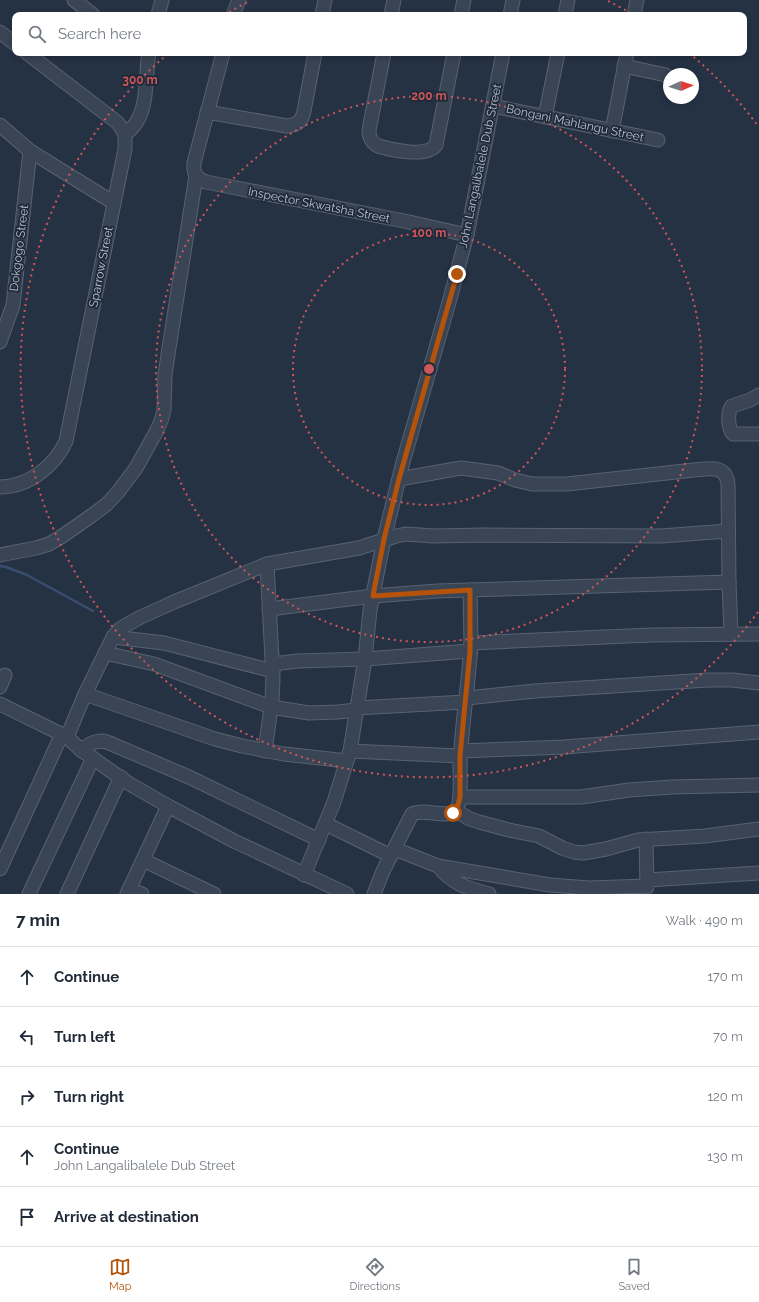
<!DOCTYPE html>
<html lang="en">
<head>
<meta charset="utf-8">
<style>
  :root { --surface:#fff; --page:#f6f6f7; --text:#1f2937; --muted:#747a83; --line:#e0e1e3; --accent:#b45309 }
  body { margin:0; font-family:Raleway,sans-serif; background:var(--page); color:var(--text) }
  .compass { position:absolute; left:663px; top:68px; width:36px; height:36px; border-radius:50%; background:var(--surface); box-shadow:0 2px 6px #0003; rotate:87deg }
  .stop { position:absolute; width:12px; height:12px; margin:-9px; border:3px solid #b45309; border-radius:50%; background:#fff }
  .stop.end { background:#b45309; border-color:#fff; box-shadow:0 1px 4px #0008 }
  .list { margin:0; padding:0; list-style:none }
  h2 { display:flex; justify-content:space-between; align-items:center; height:52px; margin:0; padding:0 16px; font-size:17px }
  h2 small { font-size:13px; font-weight:400; color:var(--muted) }
  .list li { display:grid; grid-template-columns:26px 1fr auto; gap:12px; align-items:center; box-sizing:border-box; height:60px; padding:0 16px; border-top:1px solid var(--line) }
  .list b { display:block; font-size:15px; white-space:nowrap }
  .list p { margin:0; font-size:13px; white-space:nowrap; color:var(--muted) }
  .list em { font-size:13px; font-style:normal; color:var(--muted) }
  .icon { flex:none; width:22px; height:22px; fill:none; stroke:currentColor; stroke-width:2; stroke-linecap:round; stroke-linejoin:round }
  .map { position:relative; flex:none; width:759px; height:894px; overflow:hidden }
  .search { position:absolute; background:var(--surface); box-shadow:0 2px 6px #0003; left:12px; right:12px; top:12px; height:44px; display:flex; align-items:center; gap:10px; box-sizing:border-box; padding:0 14px; border-radius:8px; color:var(--muted); font-size:15px }
  .sheet { height:352px; background:var(--surface) }
  nav { display:flex; justify-content:space-around; align-items:center; box-sizing:border-box; height:56px; border-top:1px solid var(--line); background:var(--surface); font-size:11px; color:var(--muted) }
  nav a { display:grid; justify-items:center; gap:2px }
  nav .on { color:var(--accent) }
  .map>svg:first-child { display:block }
  .lines { fill:none; stroke-linecap:round; stroke-linejoin:round }
  .stream { stroke:#374e6d; stroke-width:2.5 }
  .minor-casing { stroke:#586271; stroke-width:15 }
  .minor { stroke:#394454; stroke-width:13 }
  .route { stroke:#b45309; stroke-width:5 }
  .ring { fill:none; stroke:#cd565a; stroke-width:2; stroke-dasharray:2 4 }
  .labels { text-anchor:middle; dominant-baseline:central; stroke-width:3.5; stroke-linejoin:round; paint-order:stroke }
  .street-label { font-size:12px; fill:#b7c0cd; stroke:#1e2939 }
  .centre { fill:#cd565a; stroke:#1e2939; stroke-width:2 }
  .ring-label { font-size:12px; text-anchor:middle; font-weight:bold; fill:#cd565a; stroke:#1e2939; stroke-width:3.5; stroke-linejoin:round; paint-order:stroke }
</style>
</head>
<body>
<div class="map">
<svg width="759" height="894" viewBox="0 0 759 894">
  <rect width="100%" height="100%" fill="#253244"/>
  <g class="lines">
    <polyline class="stream" points="0,566 6,567 27,575 93,611"/>
    <g class="minor-casing">
      <g id="minor">
        <polyline points="74,0 93,15"/>
        <polyline points="158,15 162,0"/>
        <polyline points="233,15 239,0"/>
        <polyline points="322,15 325,0"/>
        <polyline points="391,15 394,0"/>
        <polyline points="461,15 464,0"/>
        <polyline points="510,15 513,0"/>
        <polyline points="565,15 568,0"/>
        <polyline points="634,15 637,0"/>
        <polyline points="0,32 15,44"/>
        <path d="M223,53L194,163C193,173 196,179 206,182L409,222L467,235"/>
        <path d="M384,53L369,130C369,137 371,142 378,146C391,150 427,158 436,145L454,53"/>
        <polyline points="624,66 666,75"/>
        <polyline points="493,106 658,140"/>
        <path d="M207,112L287,126C298,125 302,121 304,111L315,53"/>
        <polyline points="545,117 558,53"/>
        <polyline points="0,125 30,151 13,305 0,342"/>
        <polyline points="612,131 627,53"/>
        <path d="M125,134C151,117 144,79 149,53"/>
        <polyline points="30,151 114,203"/>
        <path d="M759,395L750,400L732,406C727,412 728,428 733,434H759"/>
        <path d="M399,479L461,468L498,473L515,480L532,484H567L694,470C709,469 726,464 728,484L729,582L731,634"/>
        <path d="M0,487C28,487 55,466 66,441L125,149V134L118,123L27,53"/>
        <polyline points="0,555 36,548 49,544 61,537 91,516 107,504 118,492 136,468 156,432 161,421 164,410 165,375 169,348 196,176"/>
        <polyline points="470,590 471,643 651,635 759,634"/>
        <polyline points="269,609 373,596 437,591 729,582"/>
        <polyline points="113,637 164,643 273,671"/>
        <polyline points="105,653 154,664 271,707 309,713 338,712 356,710"/>
        <polyline points="273,664 298,661 365,659 470,651"/>
        <polyline points="0,687 5,675"/>
        <polyline points="85,694 215,739 242,746 284,754 347,761"/>
        <polyline points="467,698 535,691 708,680 732,680 759,683"/>
        <polyline points="0,704 67,737 81,750 128,783 168,806 234,841 347,894"/>
        <polyline points="356,708 466,702"/>
        <polyline points="67,737 85,694 113,637 121,628 141,617 174,602 267,564 359,548 396,536 406,534 433,536 484,535 661,536 728,531"/>
        <path d="M81,750C90,744 96,739 107,742L189,777L319,840"/>
        <polyline points="265,751 272,700 273,678 267,564"/>
        <polyline points="350,751 460,756"/>
        <polyline points="461,751 564,747 759,732"/>
        <polyline points="460,797 581,797 629,790 672,787 759,785"/>
        <polyline points="456,811 470,819 479,822 509,830 539,836 562,848 574,852 583,853 606,849 638,840 705,836 759,829"/>
        <polyline points="326,824 391,856"/>
        <polyline points="646,839 647,887"/>
        <polyline points="395,849 438,866 550,885 589,888 647,886"/>
        <polyline points="143,860 214,894"/>
        <path d="M438,866C452,884 467,888 489,894"/>
        <polyline points="0,869 62,734"/>
        <polyline points="304,875 334,802 350,751 365,659 370,610 384,539 403,462 448,306 467,235 503,53"/>
        <polyline points="647,880 759,873"/>
        <polyline points="129,889 142,894"/>
        <polyline points="29,894 93,758"/>
        <polyline points="67,894 121,777"/>
        <polyline points="127,894 168,806"/>
        <path d="M374,894L383,871L412,814C424,808 443,818 454,812C462,807 460,777 460,768C461,726 469,684 471,643"/>
      </g>
    </g>
    <use href="#minor" class="minor"/>
  </g>
  <g class="lines">
    <polyline class="route" points="453,813 457,809 460,797 460,756 470,652 470,590 373,596 384,539 399,479 457,274"/>
  </g>
  <g class="ring">
    <circle cx="429" cy="369" r="136"/>
    <circle cx="429" cy="369" r="273"/>
    <path d="M758 612A409 409 0 1 1 169 53M224 15A409 409 0 0 1 250 1M608 1A409 409 0 0 1 634 15M689 53A409 409 0 0 1 758 126"/>
  </g>
  <g class="labels">
    <g class="street-label">
      <text transform="translate(575 123) rotate(12)">Bongani Mahlangu Street</text>
      <text transform="translate(480 166) rotate(-78)">John Langalibalele Dub Street</text>
      <text transform="translate(319 205) rotate(11)">Inspector Skwatsha Street</text>
      <text transform="translate(19 248) rotate(-83)">Dokgogo Street</text>
      <text transform="translate(101 267) rotate(-79)">Sparrow Street</text>
    </g>
  </g>
  <circle cx="429" cy="369" r="6" class="centre"/>
  <g class="ring-label">
    <text x="140" y="84">300 m</text>
    <text x="429" y="100">200 m</text>
    <text x="429" y="237">100 m</text>
  </g>
</svg>
<svg class="compass" viewBox="-18 -18 36 36"><path d="M0-13l5 13h-10z" fill="#e53935"/><path d="M0 13l5-13h-10z" fill="#747a83"/></svg>
<div class="stop" style="left:453px;top:813px"></div>
<div class="stop end" style="left:457px;top:274px"></div>
<div class="search"><svg class="icon" aria-label="search" viewBox="0 0 24 24"><circle cx="10" cy="10" r="6"/><path d="M15 15l6 6"/></svg>Search here</div>
</div>
<section class="sheet">
<h2>7 min<small>Walk · 490 m</small></h2>
<ul class="list">
<li><svg class="icon" aria-label="ahead" viewBox="0 0 24 24"><path d="M12 20V5M6 11l6-6 6 6"/></svg><div><b>Continue</b></div><em>170 m</em></li>
<li><svg class="icon" aria-label="left" viewBox="0 0 24 24"><path d="M17 20v-9H6M10 6l-5 5 5 5"/></svg><div><b>Turn left</b></div><em>70 m</em></li>
<li><svg class="icon" aria-label="right" viewBox="0 0 24 24"><path d="M7 20v-9h11M14 6l5 5-5 5"/></svg><div><b>Turn right</b></div><em>120 m</em></li>
<li><svg class="icon" aria-label="ahead" viewBox="0 0 24 24"><path d="M12 20V5M6 11l6-6 6 6"/></svg><div><b>Continue</b><p>John Langalibalele Dub Street</p></div><em>130 m</em></li>
<li><svg class="icon" aria-label="arrive" viewBox="0 0 24 24"><path d="M6 21V4h12l-3 4 3 4H6"/></svg><div><b>Arrive at destination</b></div></li>
</ul>
</section>
<nav>
<a class="on"><svg class="icon" aria-label="map" viewBox="0 0 24 24"><path d="M3 6l6-2 6 2 6-2v14l-6 2-6-2-6 2zM9 4v14M15 6v14"/></svg>Map</a>
<a><svg class="icon" aria-label="directions" viewBox="0 0 24 24"><path d="M12 3l9 9-9 9-9-9zM9 14v-3h6M13 9l2 2-2 2"/></svg>Directions</a>
<a><svg class="icon" aria-label="saved" viewBox="0 0 24 24"><path d="M7 4h10v16l-5-4-5 4z"/></svg>Saved</a>
</nav>
</body>
</html>
